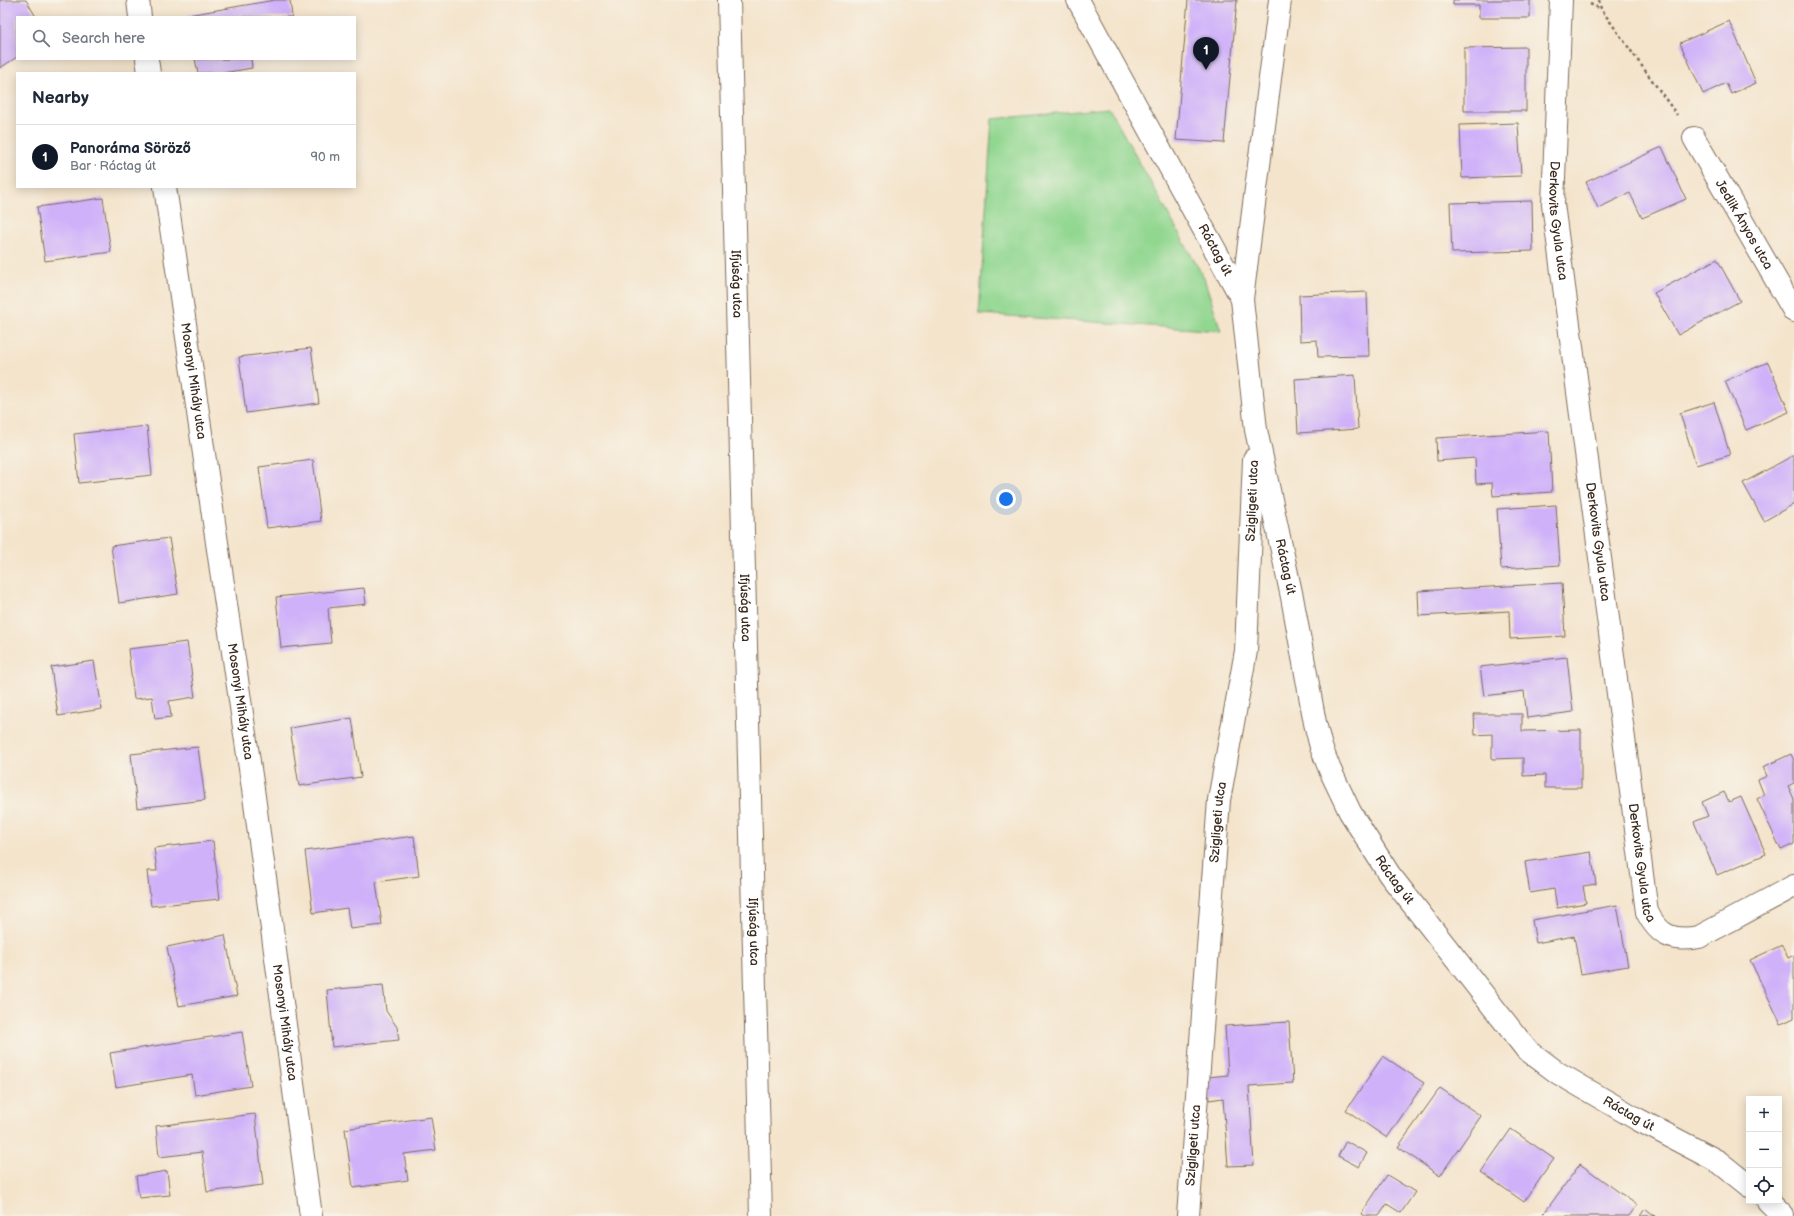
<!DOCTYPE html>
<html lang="en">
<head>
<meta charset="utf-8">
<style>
  :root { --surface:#fff; --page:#f6f6f7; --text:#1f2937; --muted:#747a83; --line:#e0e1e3; --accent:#111827 }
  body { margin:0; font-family:"Balsamiq Sans",sans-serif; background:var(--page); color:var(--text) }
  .controls { position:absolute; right:12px; bottom:12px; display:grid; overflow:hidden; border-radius:0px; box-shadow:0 2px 10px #0003 }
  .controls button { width:36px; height:36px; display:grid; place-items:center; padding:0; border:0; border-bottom:1px solid var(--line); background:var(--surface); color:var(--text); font:20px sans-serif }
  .you { position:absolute; left:1006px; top:499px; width:14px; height:14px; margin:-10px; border:3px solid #fff; border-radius:50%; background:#1a73e8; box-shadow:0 0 0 6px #1a73e833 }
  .badge { display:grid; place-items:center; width:26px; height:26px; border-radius:50%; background:var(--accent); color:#fff; font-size:13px; font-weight:700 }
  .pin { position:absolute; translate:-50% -33px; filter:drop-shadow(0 1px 2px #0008) }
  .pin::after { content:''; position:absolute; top:21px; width:14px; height:12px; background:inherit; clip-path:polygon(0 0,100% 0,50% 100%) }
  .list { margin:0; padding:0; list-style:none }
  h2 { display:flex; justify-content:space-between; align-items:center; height:52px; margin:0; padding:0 16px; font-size:17px }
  h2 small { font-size:13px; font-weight:400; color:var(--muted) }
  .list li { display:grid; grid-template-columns:26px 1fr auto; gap:12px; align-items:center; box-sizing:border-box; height:64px; padding:0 16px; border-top:1px solid var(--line) }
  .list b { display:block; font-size:15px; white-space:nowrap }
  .list p { margin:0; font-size:13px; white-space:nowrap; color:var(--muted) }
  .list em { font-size:13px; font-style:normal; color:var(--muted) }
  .icon { flex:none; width:22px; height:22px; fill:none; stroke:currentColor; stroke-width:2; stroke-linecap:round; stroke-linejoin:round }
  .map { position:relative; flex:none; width:1794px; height:1216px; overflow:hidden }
  .search { position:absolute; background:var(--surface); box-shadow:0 2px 10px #0003; left:16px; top:16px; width:340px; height:44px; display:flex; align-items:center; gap:10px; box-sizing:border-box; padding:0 14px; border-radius:0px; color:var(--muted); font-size:15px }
  .panel { position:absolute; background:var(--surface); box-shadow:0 2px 10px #0003; left:16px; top:72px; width:340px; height:116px; border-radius:0px }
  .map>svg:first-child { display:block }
  .green { fill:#91d790; stroke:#668057 }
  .building { fill:#cfb1f9 }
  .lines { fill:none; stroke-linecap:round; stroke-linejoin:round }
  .minor-casing { stroke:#7c6b5b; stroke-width:24 }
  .path { stroke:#7c6b5b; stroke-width:2.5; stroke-dasharray:3 3; stroke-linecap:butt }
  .minor { stroke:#fff; stroke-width:22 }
  .labels { text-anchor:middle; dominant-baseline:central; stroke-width:3; stroke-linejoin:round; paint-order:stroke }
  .street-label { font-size:13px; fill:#3b2a1e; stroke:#f7f3e8 }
</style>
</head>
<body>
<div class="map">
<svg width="1794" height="1216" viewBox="0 0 1794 1216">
  <rect width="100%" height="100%" fill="#f7f3e8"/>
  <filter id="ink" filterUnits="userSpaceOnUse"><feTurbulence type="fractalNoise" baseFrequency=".025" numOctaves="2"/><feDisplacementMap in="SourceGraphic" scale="8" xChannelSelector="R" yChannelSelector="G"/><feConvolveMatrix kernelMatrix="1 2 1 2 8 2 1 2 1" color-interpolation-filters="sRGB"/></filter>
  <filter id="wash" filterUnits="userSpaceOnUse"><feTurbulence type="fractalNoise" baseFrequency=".012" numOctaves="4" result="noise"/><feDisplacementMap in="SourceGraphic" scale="16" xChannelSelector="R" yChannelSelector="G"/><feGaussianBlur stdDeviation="0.9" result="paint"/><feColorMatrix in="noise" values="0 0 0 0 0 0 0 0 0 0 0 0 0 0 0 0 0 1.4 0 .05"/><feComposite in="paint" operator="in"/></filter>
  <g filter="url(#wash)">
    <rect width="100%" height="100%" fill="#f4e4cc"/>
    <polygon class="green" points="1109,108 1204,278 1221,331 979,314 992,119"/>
    <g id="blocks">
      <g class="building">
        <polygon points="1,0 26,0 36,17 17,17 17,57 0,68 0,1"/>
        <polygon points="275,0 290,0 292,17 188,17 188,15"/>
        <polygon points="1188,0 1237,0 1224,143 1176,140"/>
        <polygon points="1453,0 1530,0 1530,18 1479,18 1479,5 1453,5"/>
        <polygon points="1729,21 1756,83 1731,94 1726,83 1703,94 1680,43"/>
        <polygon points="1526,47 1526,111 1464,111 1464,48"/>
        <polygon points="195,59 251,59 252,68 223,73 198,73"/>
        <polygon points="1518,123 1521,176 1462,178 1460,125"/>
        <polygon points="1662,147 1686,199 1642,218 1630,193 1598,208 1586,182"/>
        <polygon points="103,198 111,252 45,261 37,207"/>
        <polygon points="1532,201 1533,251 1452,253 1450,203"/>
        <polygon points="1717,259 1740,301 1678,335 1654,293"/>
        <polygon points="1367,292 1369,356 1318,357 1317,340 1300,341 1299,295"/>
        <polygon points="311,348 319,403 246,413 239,357"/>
        <polygon points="1768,362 1789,412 1746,430 1725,381"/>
        <polygon points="1355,375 1358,429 1298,433 1295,379"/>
        <polygon points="1714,402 1730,455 1696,465 1680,413"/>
        <polygon points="147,426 152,475 79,483 74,434"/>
        <polygon points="1549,431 1552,492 1493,496 1492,483 1476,484 1475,458 1437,461 1436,438"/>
        <polygon points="1794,455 1794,504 1764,521 1743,483"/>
        <polygon points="313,460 321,521 267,528 259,467"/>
        <polygon points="1556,505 1560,565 1501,569 1497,509"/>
        <polygon points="169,538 178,594 119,603 111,546"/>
        <polygon points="1562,583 1565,636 1510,639 1509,611 1419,616 1418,591"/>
        <polygon points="364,588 366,604 328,608 331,643 281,648 276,597"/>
        <polygon points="187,642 195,697 169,701 171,717 155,719 152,697 134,699 128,649"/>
        <polygon points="1567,657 1573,712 1527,718 1524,691 1484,696 1480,667"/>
        <polygon points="94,661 102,709 58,716 51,667"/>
        <polygon points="1474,714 1522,714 1522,731 1581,730 1581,788 1545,788 1545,775 1523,776 1523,758 1492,759 1492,734 1475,735"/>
        <polygon points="352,718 361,777 299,786 290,728"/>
        <polygon points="198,747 205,800 137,808 131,754"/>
        <polygon points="1791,754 1794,761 1794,783 1788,786 1794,799 1794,844 1781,850 1757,799 1764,795 1758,780 1767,776 1763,767"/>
        <polygon points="1724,792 1729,802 1741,797 1766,854 1717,875 1694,822 1708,816 1702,802"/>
        <polygon points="414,836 419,876 376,882 382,925 350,929 347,908 313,913 305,851"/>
        <polygon points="213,841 220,899 151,906 147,871 157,871 154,848"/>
        <polygon points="1591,852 1596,884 1583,886 1586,903 1557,908 1554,889 1530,893 1525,862"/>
        <polygon points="1617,905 1628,966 1581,974 1574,936 1536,943 1532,920"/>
        <polygon points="225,935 237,996 179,1006 167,947"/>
        <polygon points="1782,945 1788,958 1794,955 1794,1018 1781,1024 1750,960"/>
        <polygon points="383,985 386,1011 397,1027 399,1040 332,1047 327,990"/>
        <polygon points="1289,1022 1293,1083 1249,1086 1254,1165 1228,1166 1223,1098 1209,1100 1207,1077 1228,1075 1225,1026"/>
        <polygon points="242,1032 251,1086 195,1095 192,1075 116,1087 110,1053"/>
        <polygon points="1383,1056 1424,1083 1387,1138 1346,1110"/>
        <polygon points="1440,1088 1481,1116 1440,1176 1398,1147"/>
        <polygon points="255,1114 263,1185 207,1192 202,1152 159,1157 156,1126"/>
        <polygon points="431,1117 436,1150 404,1154 408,1180 353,1188 345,1129"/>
        <polygon points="1511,1129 1554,1159 1524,1202 1481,1172"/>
        <polygon points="1346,1141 1367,1153 1359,1167 1338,1156"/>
        <polygon points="1580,1164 1637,1205 1629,1216 1542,1216"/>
        <polygon points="167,1171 170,1195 139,1198 136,1176"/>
        <polygon points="1387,1175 1415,1192 1401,1213 1387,1204 1379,1216 1364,1216 1361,1214"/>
        <polygon points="1646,1209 1655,1216 1641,1216"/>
      </g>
    </g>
  </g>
  <g filter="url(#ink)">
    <use href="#blocks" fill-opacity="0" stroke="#7c6b5b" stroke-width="1"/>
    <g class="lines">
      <g class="minor-casing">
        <g id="minor">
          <polyline points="138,0 140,17"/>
          <path id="s1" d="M729,0L761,1216"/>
          <path id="s2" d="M1078,0L1242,299"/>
          <path id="s3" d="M1280,0L1242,299L1256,430L1292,597L1315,723L1321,747L1330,770L1350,812L1389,874L1526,1049L1558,1073L1637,1119L1719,1162L1749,1186"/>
          <path id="s4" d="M1561,0L1553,204L1647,912C1659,936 1673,942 1699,937L1794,886"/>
          <polyline points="147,59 149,73"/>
          <path id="s5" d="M1694,138L1794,311"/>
          <path id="s6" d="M165,187L253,789L311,1216"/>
          <polyline points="1768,1201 1783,1216"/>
          <path id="s7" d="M1188,1216L1219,800L1246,651L1254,459"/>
        </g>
      </g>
      <g class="path">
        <polyline points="1599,0 1601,9 1677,115"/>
        <polyline points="1590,4 1601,9"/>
      </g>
      <use href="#minor" class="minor"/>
    </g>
  </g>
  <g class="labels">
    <g class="street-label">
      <text stroke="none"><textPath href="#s4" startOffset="221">Derkovits Gyula utca</textPath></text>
      <text stroke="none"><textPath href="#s5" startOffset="100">Jedlik Ányos utca</textPath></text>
      <text stroke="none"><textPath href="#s2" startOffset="285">Ráctag út</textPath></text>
      <text stroke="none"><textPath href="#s1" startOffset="284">Ifjúság utca</textPath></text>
      <text stroke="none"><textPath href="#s6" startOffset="196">Mosonyi Mihály utca</textPath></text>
      <text stroke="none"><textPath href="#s7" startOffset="719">Szigligeti utca</textPath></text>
      <text stroke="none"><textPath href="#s4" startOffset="545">Derkovits Gyula utca</textPath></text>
      <text stroke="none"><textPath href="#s3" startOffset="573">Ráctag út</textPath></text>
      <text stroke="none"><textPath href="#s1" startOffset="608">Ifjúság utca</textPath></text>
      <text stroke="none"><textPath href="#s6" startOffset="520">Mosonyi Mihály utca</textPath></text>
      <text stroke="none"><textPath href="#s7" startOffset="395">Szigligeti utca</textPath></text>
      <text stroke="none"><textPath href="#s4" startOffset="869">Derkovits Gyula utca</textPath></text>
      <text stroke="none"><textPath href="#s3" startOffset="909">Ráctag út</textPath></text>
      <text stroke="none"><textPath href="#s1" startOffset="932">Ifjúság utca</textPath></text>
      <text stroke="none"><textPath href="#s6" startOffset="844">Mosonyi Mihály utca</textPath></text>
      <text stroke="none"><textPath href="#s3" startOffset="1245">Ráctag út</textPath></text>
      <text stroke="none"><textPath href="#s7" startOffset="71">Szigligeti utca</textPath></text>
    </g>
  </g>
</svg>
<div class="controls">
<button>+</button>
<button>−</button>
<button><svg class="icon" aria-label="locate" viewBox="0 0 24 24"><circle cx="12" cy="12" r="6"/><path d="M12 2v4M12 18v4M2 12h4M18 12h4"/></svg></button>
</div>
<div class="you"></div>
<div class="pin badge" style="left:1206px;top:70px">1</div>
<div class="search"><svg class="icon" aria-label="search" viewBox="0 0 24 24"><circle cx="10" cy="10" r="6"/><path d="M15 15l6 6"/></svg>Search here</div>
<section class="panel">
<h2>Nearby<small></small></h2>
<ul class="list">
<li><span class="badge">1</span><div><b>Panoráma Söröző</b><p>Bar · Ráctag út</p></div><em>90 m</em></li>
</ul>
</section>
</div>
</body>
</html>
